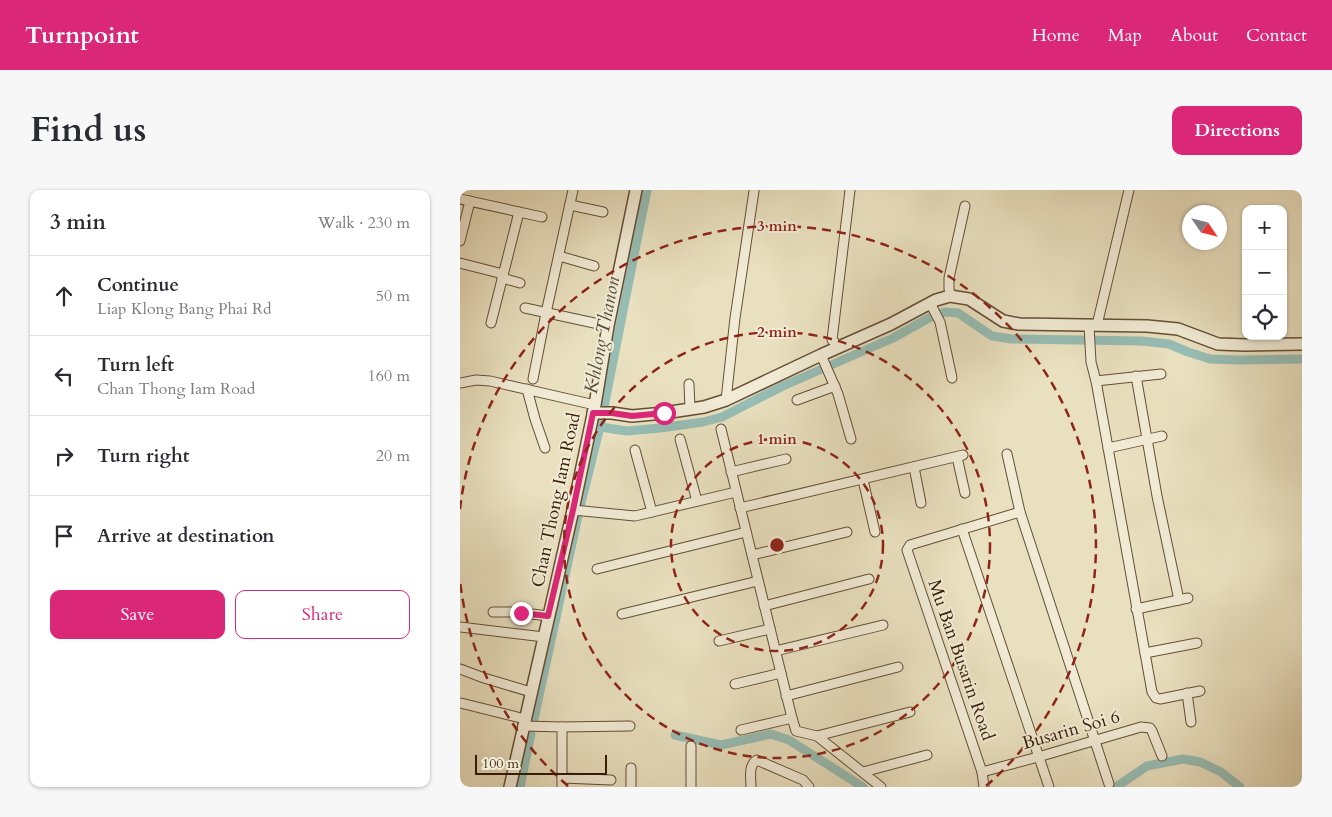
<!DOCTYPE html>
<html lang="en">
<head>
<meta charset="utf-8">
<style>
  :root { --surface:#fff; --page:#f7f7f7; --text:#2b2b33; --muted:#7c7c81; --line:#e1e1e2; --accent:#db2777 }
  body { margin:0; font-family:Cardo,serif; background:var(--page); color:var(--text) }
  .controls { position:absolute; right:15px; top:15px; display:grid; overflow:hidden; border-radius:10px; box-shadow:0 1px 4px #0004 }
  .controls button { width:45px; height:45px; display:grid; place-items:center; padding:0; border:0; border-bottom:1px solid var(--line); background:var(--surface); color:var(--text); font:25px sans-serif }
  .compass { position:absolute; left:722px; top:15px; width:45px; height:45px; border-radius:50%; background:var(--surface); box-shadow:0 1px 4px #0004; rotate:125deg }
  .scale { position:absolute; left:15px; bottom:12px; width:132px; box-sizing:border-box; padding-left:5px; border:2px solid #391d06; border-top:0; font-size:14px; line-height:18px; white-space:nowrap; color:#391d06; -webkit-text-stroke:4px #f1ebd5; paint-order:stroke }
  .stop { position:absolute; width:15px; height:15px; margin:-11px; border:4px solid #db2777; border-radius:50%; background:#fff }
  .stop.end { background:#db2777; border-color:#fff; box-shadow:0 1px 5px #0008 }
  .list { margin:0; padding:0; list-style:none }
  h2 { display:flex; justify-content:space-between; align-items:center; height:65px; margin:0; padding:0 20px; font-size:21px }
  h2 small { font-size:16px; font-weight:400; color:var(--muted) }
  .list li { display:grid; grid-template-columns:32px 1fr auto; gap:15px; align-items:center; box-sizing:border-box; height:80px; padding:0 20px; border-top:1px solid var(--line) }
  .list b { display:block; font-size:19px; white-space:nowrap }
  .list p { margin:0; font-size:16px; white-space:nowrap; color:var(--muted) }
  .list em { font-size:16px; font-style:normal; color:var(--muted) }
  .actions { display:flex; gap:10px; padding:15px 20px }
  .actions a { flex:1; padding:11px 0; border:1px solid var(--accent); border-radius:10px; text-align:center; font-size:18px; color:var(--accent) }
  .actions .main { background:var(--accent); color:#fff }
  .icon { flex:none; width:28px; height:28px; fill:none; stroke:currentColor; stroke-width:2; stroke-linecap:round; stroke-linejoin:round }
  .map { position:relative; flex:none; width:842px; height:597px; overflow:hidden; border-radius:10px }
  header { display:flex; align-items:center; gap:30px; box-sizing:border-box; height:70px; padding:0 25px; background:var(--accent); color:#fff }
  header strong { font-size:24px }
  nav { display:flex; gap:28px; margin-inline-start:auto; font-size:18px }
  .intro { display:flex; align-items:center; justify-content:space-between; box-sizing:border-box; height:120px; padding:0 30px }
  h1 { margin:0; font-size:35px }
  .button { padding:12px 22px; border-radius:10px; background:var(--accent); color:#fff; font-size:18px; font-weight:700 }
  main { display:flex; gap:30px; padding:0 30px }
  aside { flex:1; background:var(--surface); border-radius:10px; box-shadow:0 1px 4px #0004 }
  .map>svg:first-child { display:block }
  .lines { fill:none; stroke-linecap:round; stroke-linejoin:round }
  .canal { stroke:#97bdb4; stroke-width:9 }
  .minor-casing { stroke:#654e34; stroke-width:11 }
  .tertiary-casing { stroke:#654e34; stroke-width:14 }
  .minor { stroke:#f1ebd5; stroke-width:9 }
  .tertiary { stroke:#f1ebd5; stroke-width:11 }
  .route { stroke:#db2777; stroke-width:6 }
  .ring { fill:none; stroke:#8f2418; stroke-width:2.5; stroke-dasharray:9 6 }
  .labels { text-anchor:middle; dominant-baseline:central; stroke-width:4; stroke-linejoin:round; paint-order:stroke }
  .street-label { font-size:18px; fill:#391d06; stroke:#f1ebd5 }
  .water-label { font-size:19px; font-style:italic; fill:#554d3a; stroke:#f1ebd5 }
  .centre { fill:#8f2418; stroke:#f1ebd5; stroke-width:2.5 }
  .ring-label { font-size:15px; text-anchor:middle; font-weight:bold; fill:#8f2418; stroke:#f1ebd5; stroke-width:4; stroke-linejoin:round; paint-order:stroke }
</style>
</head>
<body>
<header>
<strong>Turnpoint</strong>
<nav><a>Home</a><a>Map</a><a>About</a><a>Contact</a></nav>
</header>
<div class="intro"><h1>Find us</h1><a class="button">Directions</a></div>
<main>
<aside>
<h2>3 min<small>Walk · 230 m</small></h2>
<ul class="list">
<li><svg class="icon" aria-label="ahead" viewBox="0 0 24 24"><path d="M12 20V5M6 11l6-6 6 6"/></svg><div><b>Continue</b><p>Liap Klong Bang Phai Rd</p></div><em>50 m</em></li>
<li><svg class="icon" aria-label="left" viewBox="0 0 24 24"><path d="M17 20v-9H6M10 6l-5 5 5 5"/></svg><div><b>Turn left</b><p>Chan Thong Iam Road</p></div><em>160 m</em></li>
<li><svg class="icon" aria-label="right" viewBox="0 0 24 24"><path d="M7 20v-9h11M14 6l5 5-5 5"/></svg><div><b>Turn right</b></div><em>20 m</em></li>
<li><svg class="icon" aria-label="arrive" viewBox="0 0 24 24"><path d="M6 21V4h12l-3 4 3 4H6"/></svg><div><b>Arrive at destination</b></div></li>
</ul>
<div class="actions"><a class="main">Save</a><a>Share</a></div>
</aside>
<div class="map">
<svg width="842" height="597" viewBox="0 0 842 597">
  <rect width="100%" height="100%" fill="#e9e0bf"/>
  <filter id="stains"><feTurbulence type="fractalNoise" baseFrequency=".004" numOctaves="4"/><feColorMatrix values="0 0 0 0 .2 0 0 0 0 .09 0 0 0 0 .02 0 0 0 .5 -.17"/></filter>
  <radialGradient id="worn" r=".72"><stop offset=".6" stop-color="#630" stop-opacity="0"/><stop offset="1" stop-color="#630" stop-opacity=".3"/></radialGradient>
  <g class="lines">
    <g class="canal">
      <polyline points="140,237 167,241 200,238 243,232 262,227 323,196 433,148 476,124 486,122 498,123 532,146 552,149 681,151 709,154 728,162 750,169 780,170 842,169"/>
      <polyline points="74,529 119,321 140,237 187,0"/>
      <polyline points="215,545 261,555 311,544 329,550 403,597"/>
      <polyline points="60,597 71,544"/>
      <polyline points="656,597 687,576 723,569 740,572 761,582 780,597"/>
    </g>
    <g class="minor-casing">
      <g id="minor">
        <polyline points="0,9 82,27"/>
        <polyline points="110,15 143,22"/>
        <polyline points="0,51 10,11"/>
        <polyline points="99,66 134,76"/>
        <polyline points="0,73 43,84"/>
        <polyline points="42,88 60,93"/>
        <polyline points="490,106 489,98 489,88 505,16"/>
        <polyline points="470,113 480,132 492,188"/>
        <polyline points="65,118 148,136"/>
        <polyline points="31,133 59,22"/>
        <polyline points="629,135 631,172 636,191 692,502 696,508 700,509 740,501"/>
        <polyline points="637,135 669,0"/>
        <polyline points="380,157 372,150 390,0"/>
        <polyline points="361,165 378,204 391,249"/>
        <polyline points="676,186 697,306 719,410"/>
        <polyline points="73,189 86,123 113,0"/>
        <polyline points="636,191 701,184"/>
        <polyline points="0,193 16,190 30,191 135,215"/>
        <polyline points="229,194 230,219"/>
        <polyline points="67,199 75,229 85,258"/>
        <polyline points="266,210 275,128 294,1"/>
        <polyline points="337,210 375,196"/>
        <polyline points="261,239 332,528 281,540"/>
        <polyline points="220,249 237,311"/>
        <polyline points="648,258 702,246"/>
        <polyline points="175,260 192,322"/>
        <polyline points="547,264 560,322 649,594"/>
        <polyline points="497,267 505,303"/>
        <polyline points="454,277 461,313"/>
        <polyline points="271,282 326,269"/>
        <polyline points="403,290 415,342"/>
        <polyline points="280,318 503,265"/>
        <polyline points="113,320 175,326 276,302"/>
        <polyline points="502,339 589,597"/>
        <polyline points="292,365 387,342"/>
        <polyline points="137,379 286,342"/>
        <polyline points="304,416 409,389"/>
        <polyline points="676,419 728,408"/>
        <polyline points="33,422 54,422 89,426"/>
        <polyline points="162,424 298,391"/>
        <polyline points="0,437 84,447"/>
        <polyline points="259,451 310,439"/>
        <polyline points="315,461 423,435"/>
        <polyline points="685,463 737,453"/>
        <polyline points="0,479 24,488 71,502"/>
        <polyline points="275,494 321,483"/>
        <polyline points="727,503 731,532"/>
        <polyline points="326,506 438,477"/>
        <polyline points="1,513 65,529"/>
        <polyline points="332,528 336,541 357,546 421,597"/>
        <polyline points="63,536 102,537 102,597"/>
        <polyline points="102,537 170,536"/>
        <polyline points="357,546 450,522"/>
        <polyline points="231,556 231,597"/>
        <polyline points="171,578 171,597"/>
        <polyline points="403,582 467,565"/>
        <polyline points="522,582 578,567 681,537 690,538 692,541 702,566"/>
        <polyline points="102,588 151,590"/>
        <path d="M291,597C291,588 288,575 297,570L343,590L349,597"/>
        <polyline points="524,597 522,582 447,360 450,355 560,322"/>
      </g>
    </g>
    <g class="tertiary-casing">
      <g id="tertiary">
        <polyline points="133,223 152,223 172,226 204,223 244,217 266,210 361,165 431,134 476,110 490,106 509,109 543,131 559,134 687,136 718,139 758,154 785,155 842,154"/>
        <polyline points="50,597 113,320 135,215 148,136 176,0"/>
      </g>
    </g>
    <use href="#minor" class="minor"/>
    <use href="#tertiary" class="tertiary"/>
  </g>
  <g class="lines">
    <polyline class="route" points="61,423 88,426 113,320 133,223 152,223 172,226 204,223"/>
  </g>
  <g class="ring">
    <circle cx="317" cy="355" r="106"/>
    <circle cx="317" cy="355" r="213"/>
    <path d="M108 596A319 319 0 0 1 0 391M0 319A319 319 0 1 1 526 596"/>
  </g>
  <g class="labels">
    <g class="street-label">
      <text transform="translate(96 310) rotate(-78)">Chan Thong Iam Road</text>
      <text transform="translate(501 470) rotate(71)">Mu Ban Busarin Road</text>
      <text transform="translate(611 540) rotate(-16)">Busarin Soi 6</text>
    </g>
    <g class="water-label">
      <text transform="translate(142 145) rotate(-79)">Khlong Thanon</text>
    </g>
  </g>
  <circle cx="317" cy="355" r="8" class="centre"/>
  <g class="ring-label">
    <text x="317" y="41">3 min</text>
    <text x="317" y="147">2 min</text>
    <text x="317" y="254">1 min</text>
  </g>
  <rect width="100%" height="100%" filter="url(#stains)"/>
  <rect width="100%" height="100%" fill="url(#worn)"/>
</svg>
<div class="controls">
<button>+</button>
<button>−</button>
<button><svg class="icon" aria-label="locate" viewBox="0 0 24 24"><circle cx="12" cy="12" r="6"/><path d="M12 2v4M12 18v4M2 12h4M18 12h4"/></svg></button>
</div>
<svg class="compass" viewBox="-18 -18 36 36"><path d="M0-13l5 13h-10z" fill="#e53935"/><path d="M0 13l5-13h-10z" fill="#7c7c81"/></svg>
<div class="scale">100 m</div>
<div class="stop" style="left:204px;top:223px"></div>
<div class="stop end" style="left:61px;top:423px"></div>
</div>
</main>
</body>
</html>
